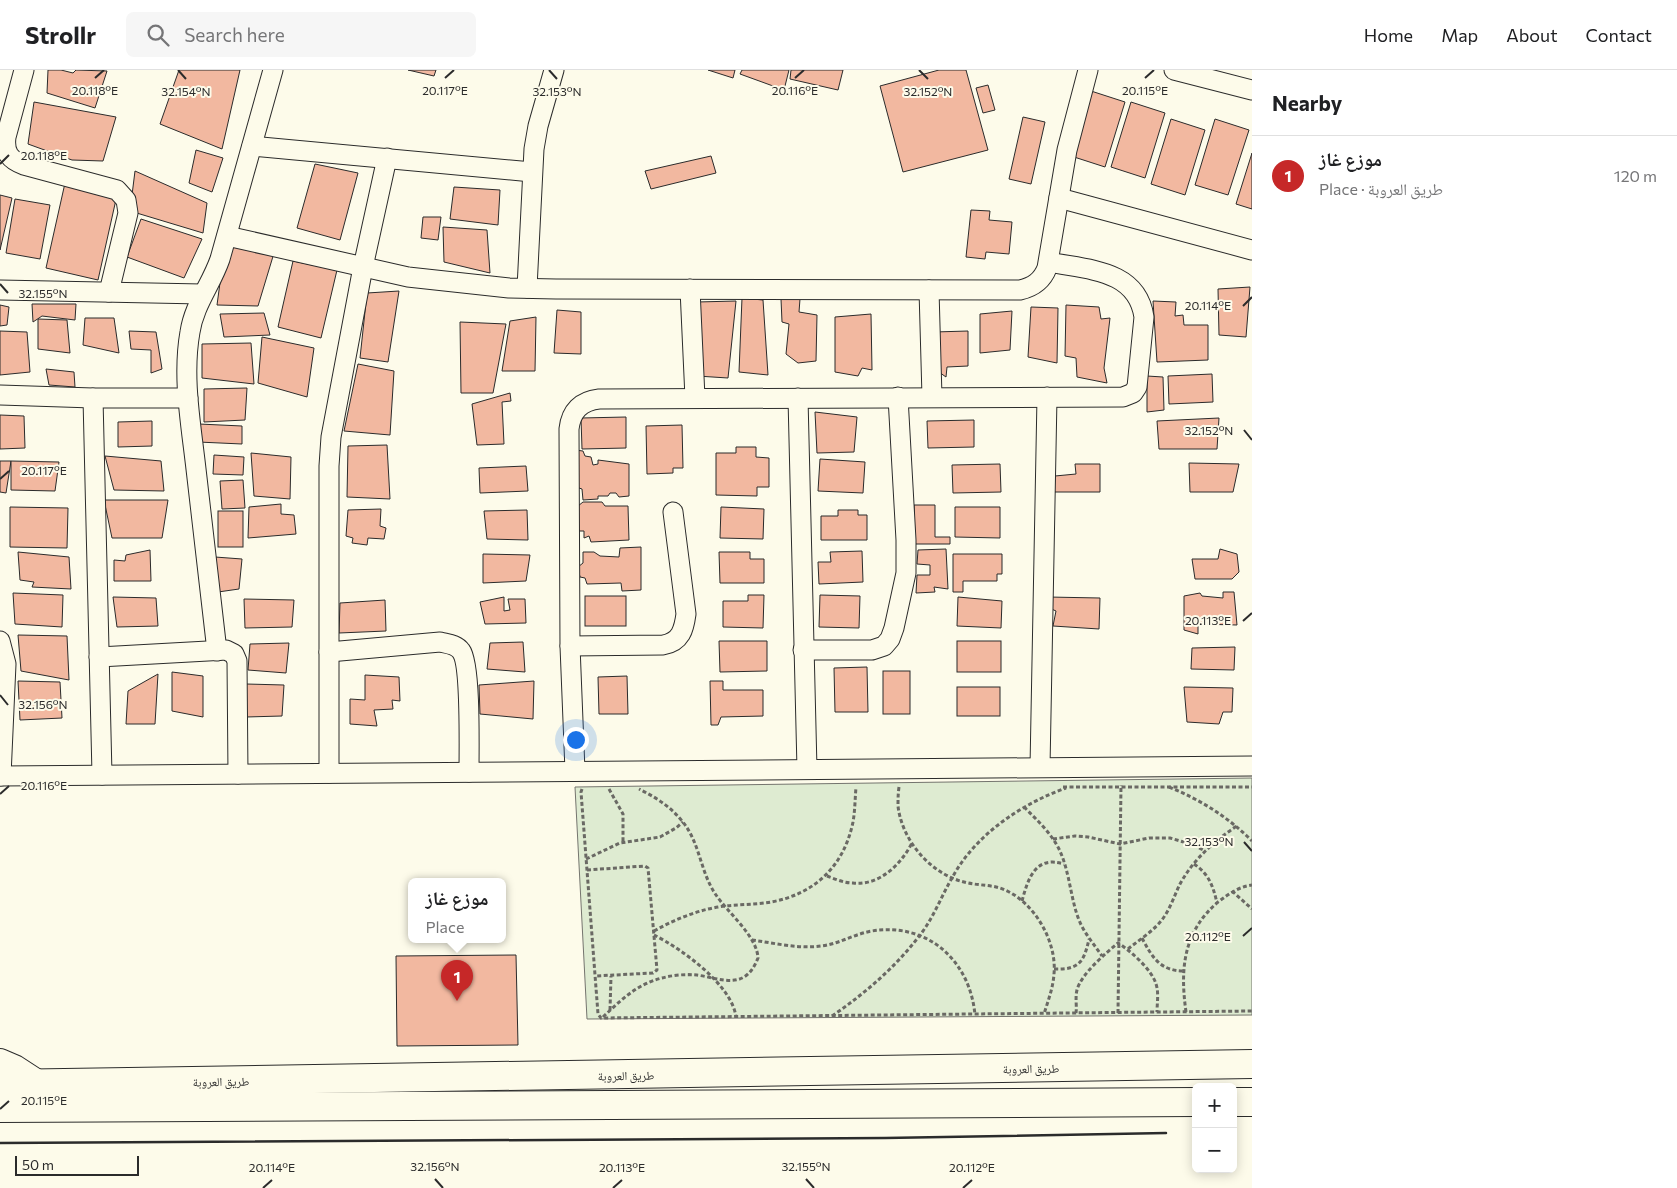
<!DOCTYPE html>
<html lang="en">
<head>
<meta charset="utf-8">
<style>
  :root { --surface:#fff; --page:#f6f6f6; --text:#202124; --muted:#757577; --line:#e0e0e0; --accent:#c62828 }
  body { margin:0; font-family:Commissioner,"Noto Naskh Arabic",sans-serif; background:var(--page); color:var(--text) }
  .controls { position:absolute; right:15px; bottom:15px; display:grid; overflow:hidden; border-radius:8px; box-shadow:0 2px 12px #0003 }
  .controls button { width:45px; height:45px; display:grid; place-items:center; padding:0; border:0; border-bottom:1px solid var(--line); background:var(--surface); color:var(--text); font:25px sans-serif }
  .scale { position:absolute; left:15px; bottom:12px; width:124px; box-sizing:border-box; padding-left:5px; border:2px solid #2b2b2b; border-top:0; font-size:14px; line-height:18px; white-space:nowrap; color:#2b2b2b; -webkit-text-stroke:4px #fdfbea; paint-order:stroke }
  .you { position:absolute; left:575px; top:669px; width:18px; height:18px; margin:-12px; border:4px solid #fff; border-radius:50%; background:#1a73e8; box-shadow:0 0 0 8px #1a73e833 }
  .badge { display:grid; place-items:center; width:32px; height:32px; border-radius:50%; background:var(--accent); color:#fff; font-size:16px; font-weight:700 }
  .pin { position:absolute; translate:-50% -41px; filter:drop-shadow(0 1px 2px #0008) }
  .pin::after { content:''; position:absolute; top:26px; width:18px; height:15px; background:inherit; clip-path:polygon(0 0,100% 0,50% 100%) }
  .popup { position:absolute; left:408px; top:808px; width:98px; height:65px; box-sizing:border-box; display:grid; place-content:center; border-radius:8px; background:var(--surface); filter:drop-shadow(0 1px 4px #0005); font-size:16px; white-space:nowrap; color:var(--muted) }
  .popup b { font-size:19px; color:var(--text) }
  .popup::after { content:''; position:absolute; left:50%; top:100%; margin-left:-10px; border:10px solid transparent; border-top-color:var(--surface) }
  .list { margin:0; padding:0; list-style:none }
  h2 { display:flex; justify-content:space-between; align-items:center; height:65px; margin:0; padding:0 20px; font-size:21px }
  h2 small { font-size:16px; font-weight:400; color:var(--muted) }
  .list li { display:grid; grid-template-columns:32px 1fr auto; gap:15px; align-items:center; box-sizing:border-box; height:80px; padding:0 20px; border-top:1px solid var(--line) }
  .list b { display:block; font-size:19px; white-space:nowrap }
  .list p { margin:0; font-size:16px; white-space:nowrap; color:var(--muted) }
  .list em { font-size:16px; font-style:normal; color:var(--muted) }
  .icon { flex:none; width:28px; height:28px; fill:none; stroke:currentColor; stroke-width:2; stroke-linecap:round; stroke-linejoin:round }
  .map { position:relative; flex:none; width:1252px; height:1118px; overflow:hidden }
  header { display:flex; align-items:center; gap:30px; box-sizing:border-box; height:70px; padding:0 25px; background:var(--surface); border-bottom:1px solid var(--line) }
  header strong { font-size:24px }
  nav { display:flex; gap:28px; margin-inline-start:auto; font-size:18px }
  .search { width:350px; height:45px; background:var(--page); display:flex; align-items:center; gap:12px; box-sizing:border-box; padding:0 18px; border-radius:8px; color:var(--muted); font-size:19px }
  main { display:flex }
  aside { flex:1; background:var(--surface) }
  .map>svg:first-child { display:block }
  .green { fill:#deebd1; stroke:#74746e }
  .building { fill:#f2b8a0; stroke:#2b2b2b }
  .lines { fill:none; stroke-linecap:round; stroke-linejoin:round }
  .minor-casing { stroke:#2b2b2b; stroke-width:21 }
  .highway-casing { stroke:#2b2b2b; stroke-width:30 }
  .path { stroke:#6a6964; stroke-width:3; stroke-dasharray:4 2.5; stroke-linecap:butt }
  .minor { stroke:#fdfbea; stroke-width:19 }
  .highway { stroke:#fdfbea; stroke-width:28 }
  .wall { stroke:#2b2b2b; stroke-width:2.5 }
  .ticks { fill:none; stroke:#2b2b2b; stroke-width:2 }
  .labels { text-anchor:middle; dominant-baseline:central; stroke-width:4; stroke-linejoin:round; paint-order:stroke }
  .street-label { font-size:12px; fill:#2b2b2b; stroke:#fdfbea }
  .ticks-label { font-size:12px; text-anchor:middle; fill:#2b2b2b; stroke:#fdfbea; stroke-width:4; stroke-linejoin:round; paint-order:stroke }
</style>
</head>
<body>
<header>
<strong>Strollr</strong>
<div class="search"><svg class="icon" aria-label="search" viewBox="0 0 24 24"><circle cx="10" cy="10" r="6"/><path d="M15 15l6 6"/></svg>Search here</div>
<nav><a>Home</a><a>Map</a><a>About</a><a>Contact</a></nav>
</header>
<main>
<div class="map">
<svg width="1252" height="1118" viewBox="0 0 1252 1118">
  <rect width="100%" height="100%" fill="#fdfbea"/>
  <polygon class="green" points="1252,708 1252,945 587,949 575,717"/>
  <g class="building">
    <polygon points="48,0 61,0 73,3 76,0 107,1 95,38 47,23"/>
    <polygon points="179,0 240,0 222,79 160,54"/>
    <polygon points="408,0 436,0 434,6"/>
    <polygon points="708,0 735,0 733,8"/>
    <polygon points="742,0 789,0 784,20 740,4"/>
    <polygon points="791,0 843,0 838,20 790,9"/>
    <polygon points="939,0 966,0 988,80 903,102 880,16"/>
    <polygon points="988,15 995,40 983,43 976,18"/>
    <polygon points="1091,21 1125,32 1105,97 1071,86"/>
    <polygon points="34,32 116,47 103,91 72,90 28,74"/>
    <polygon points="1131,32 1165,43 1145,108 1111,97"/>
    <polygon points="1023,47 1045,52 1031,114 1009,109"/>
    <polygon points="1171,49 1205,60 1185,125 1151,114"/>
    <polygon points="1215,49 1249,60 1228,125 1195,115"/>
    <polygon points="196,80 223,88 212,122 189,113"/>
    <polygon points="1252,83 1252,139 1236,134"/>
    <polygon points="711,86 716,103 651,119 645,101"/>
    <polygon points="315,94 358,103 340,170 297,158"/>
    <polygon points="135,101 207,133 203,163 130,141"/>
    <polygon points="65,113 117,125 98,210 46,198"/>
    <polygon points="454,117 500,120 498,155 450,149"/>
    <polygon points="0,125 12,128 0,180"/>
    <polygon points="15,129 50,135 40,189 6,183"/>
    <polygon points="971,140 990,141 989,150 1012,152 1009,184 986,182 985,189 966,187"/>
    <polygon points="423,147 441,147 438,170 421,168"/>
    <polygon points="141,149 202,169 184,208 127,187"/>
    <polygon points="443,157 487,160 490,203 444,192"/>
    <polygon points="225,176 274,183 258,236 217,235"/>
    <polygon points="293,191 337,200 321,268 278,257"/>
    <polygon points="1250,217 1246,267 1219,265 1218,219"/>
    <polygon points="399,221 388,292 360,288 367,223"/>
    <polygon points="742,228 763,230 768,305 739,302"/>
    <polygon points="781,229 800,229 799,242 817,245 816,291 798,293 786,284 789,254 782,252"/>
    <polygon points="736,231 728,308 697,306 697,232"/>
    <polygon points="1153,231 1176,232 1175,246 1183,245 1184,255 1208,255 1208,290 1157,292"/>
    <polygon points="32,234 76,234 75,250 42,246 33,252"/>
    <polygon points="0,235 9,237 7,255 0,256"/>
    <polygon points="1066,235 1099,237 1101,249 1110,248 1104,298 1107,313 1077,307 1076,288 1065,286"/>
    <polygon points="1031,237 1058,238 1057,293 1028,287"/>
    <polygon points="557,240 581,242 581,284 554,283"/>
    <polygon points="1012,241 1010,280 980,283 980,244"/>
    <polygon points="264,243 270,265 224,267 220,244"/>
    <polygon points="871,244 872,300 862,298 858,306 835,302 835,247"/>
    <polygon points="536,247 535,301 502,301 510,251"/>
    <polygon points="85,248 114,248 119,283 83,275"/>
    <polygon points="38,249 67,250 70,283 38,279"/>
    <polygon points="460,252 506,254 493,323 461,323"/>
    <polygon points="0,261 27,262 30,302 0,305"/>
    <polygon points="129,261 156,262 162,299 151,303 151,280 131,279"/>
    <polygon points="968,261 968,296 947,297 946,307 936,300 934,262"/>
    <polygon points="262,267 314,278 307,327 258,313"/>
    <polygon points="251,273 254,314 202,308 202,274"/>
    <polygon points="358,294 394,301 390,365 344,361"/>
    <polygon points="46,299 74,302 75,317 49,315"/>
    <polygon points="1212,304 1213,332 1169,334 1168,306"/>
    <polygon points="1147,306 1163,307 1164,340 1147,342"/>
    <polygon points="247,318 245,350 204,352 204,319"/>
    <polygon points="510,323 511,331 502,332 504,374 477,375 472,334"/>
    <polygon points="815,342 857,347 854,382 817,383"/>
    <polygon points="0,345 24,346 25,378 0,379"/>
    <polygon points="626,347 626,378 582,379 581,348"/>
    <polygon points="1219,348 1217,379 1159,379 1157,351"/>
    <polygon points="974,350 974,377 928,378 927,351"/>
    <polygon points="152,351 152,376 118,377 118,352"/>
    <polygon points="199,354 242,356 242,374 198,372"/>
    <polygon points="682,355 683,398 673,398 673,403 647,404 646,356"/>
    <polygon points="387,375 390,429 347,427 348,376"/>
    <polygon points="736,377 756,377 756,387 769,388 769,417 757,417 757,426 716,425 716,383 736,383"/>
    <polygon points="575,380 583,381 585,386 591,387 593,395 598,394 598,390 629,394 629,426 619,427 616,423 610,423 608,426 598,426 598,429 583,430 582,419 576,417"/>
    <polygon points="251,383 291,387 290,429 254,426"/>
    <polygon points="214,385 244,387 243,405 213,404"/>
    <polygon points="105,386 161,391 164,421 114,420"/>
    <polygon points="820,389 865,392 863,423 818,421"/>
    <polygon points="0,391 11,391 6,423 0,422"/>
    <polygon points="11,391 59,392 55,421 11,420"/>
    <polygon points="1189,393 1239,394 1233,422 1190,422"/>
    <polygon points="1000,394 1001,422 953,423 952,395"/>
    <polygon points="1075,394 1100,394 1100,422 1054,422 1055,406 1076,404"/>
    <polygon points="526,396 528,421 480,423 479,398"/>
    <polygon points="243,410 245,438 222,439 220,411"/>
    <polygon points="104,430 168,430 162,468 112,468"/>
    <polygon points="583,432 602,432 605,436 628,436 629,470 591,472 589,466 584,468 584,461 573,461 573,440"/>
    <polygon points="281,434 281,444 294,445 296,464 248,468 249,437"/>
    <polygon points="914,435 935,435 935,467 950,467 950,474 915,474"/>
    <polygon points="10,437 68,438 67,478 10,477"/>
    <polygon points="721,437 764,439 763,469 720,468"/>
    <polygon points="955,437 1000,437 1000,468 955,467"/>
    <polygon points="381,439 380,456 386,458 384,469 368,468 367,475 352,473 353,468 346,466 348,440"/>
    <polygon points="527,440 528,470 487,469 484,441"/>
    <polygon points="838,440 858,440 858,445 867,445 867,470 821,470 821,446 838,446"/>
    <rect x="218" y="441" width="25" height="36"/>
    <polygon points="641,477 641,520 622,521 621,513 587,514 585,508 580,507 578,497 583,493 583,482 594,482 600,486 619,487 620,478"/>
    <polygon points="946,479 948,519 934,517 935,522 916,523 917,505 930,505 930,495 917,494 918,480"/>
    <polygon points="1220,479 1237,484 1239,502 1232,509 1195,509 1192,489 1218,489"/>
    <polygon points="150,480 151,511 114,511 114,490 125,491 126,485"/>
    <polygon points="862,481 863,512 819,514 818,492 831,492 830,482"/>
    <polygon points="18,482 69,487 71,519 32,517 34,512 20,510"/>
    <polygon points="719,482 750,482 750,489 764,489 764,513 720,513"/>
    <polygon points="483,484 530,485 526,511 483,513"/>
    <polygon points="953,484 1002,484 1002,504 997,504 997,511 963,511 963,522 953,522"/>
    <polygon points="215,487 242,489 239,519 218,522"/>
    <polygon points="1223,522 1234,522 1237,555 1198,554 1198,564 1184,560 1184,526 1200,523 1202,526 1223,528"/>
    <polygon points="13,523 63,525 62,557 15,554"/>
    <polygon points="748,525 764,525 763,558 723,557 723,531 748,531"/>
    <polygon points="820,525 860,526 859,558 819,557"/>
    <rect x="585" y="526" width="41" height="30"/>
    <polygon points="113,527 156,528 158,556 117,557"/>
    <polygon points="504,527 504,541 510,540 508,529 525,529 526,553 485,554 480,532"/>
    <polygon points="958,527 1002,531 1001,558 957,556"/>
    <polygon points="1048,527 1100,528 1099,559 1053,556 1056,541 1045,536"/>
    <polygon points="244,529 294,530 292,557 245,558"/>
    <polygon points="385,530 386,561 339,563 340,533"/>
    <polygon points="18,565 67,566 69,610 21,601"/>
    <polygon points="719,571 767,571 767,601 720,602"/>
    <rect x="957" y="571" width="44" height="31"/>
    <polygon points="523,572 525,602 487,599 490,573"/>
    <polygon points="289,573 286,603 248,600 250,574"/>
    <polygon points="1235,577 1234,600 1191,599 1192,578"/>
    <polygon points="867,597 868,642 835,642 834,598"/>
    <rect x="883" y="601" width="27" height="43"/>
    <polygon points="172,602 203,606 203,647 172,641"/>
    <polygon points="158,604 155,654 126,654 128,621"/>
    <polygon points="365,605 399,607 400,631 392,630 393,639 374,640 377,656 350,654 350,629 365,630"/>
    <polygon points="627,606 628,644 599,644 598,607"/>
    <polygon points="18,611 60,612 62,648 20,650"/>
    <polygon points="534,611 533,649 480,644 479,615"/>
    <polygon points="710,611 723,611 723,620 763,620 763,646 721,647 718,655 711,655"/>
    <polygon points="246,614 284,615 282,646 246,647"/>
    <rect x="957" y="617" width="43" height="29"/>
    <polygon points="1184,617 1233,618 1232,642 1223,642 1219,654 1187,652"/>
    <polygon points="516,885 518,975 397,976 396,886"/>
  </g>
  <g class="lines">
    <g class="minor-casing">
      <g id="minor">
        <path d="M24,0L6,67C4,83 10,90 24,95L117,120L126,130L128,143L109,222"/>
        <polyline points="1174,0 1252,20"/>
        <polyline points="252,76 532,102"/>
        <polyline points="1059,128 1252,180"/>
        <path d="M227,166L408,207L509,218L556,219L1020,220C1033,217 1042,211 1047,198L1067,80L1088,0"/>
        <polyline points="527,218 534,79 538,56 554,0"/>
        <polyline points="690,219 695,328"/>
        <polyline points="0,220 202,224"/>
        <polyline points="929,220 932,327"/>
        <polyline points="0,325 93,328 188,328"/>
        <polyline points="93,328 102,705"/>
        <polyline points="798,328 807,699"/>
        <polyline points="0,571 6,594 1,706"/>
        <path d="M570,576L663,575C681,572 684,559 686,544L673,442"/>
        <polyline points="803,580 872,580 884,576 890,569 894,558 906,503 906,470 898,327"/>
        <path d="M217,581C210,520 203,459 196,399C191,354 182,307 190,262C194,235 211,215 220,189L273,0"/>
        <path d="M329,582L440,572C448,574 456,574 461,581C471,594 469,681 469,702"/>
        <polyline points="99,587 226,580 234,584 237,591 238,704"/>
        <polyline points="1040,697 1047,327"/>
        <path d="M575,701L570,576L569,359C571,341 581,331 599,329L1123,327L1133,323L1137,317L1144,247C1137,199 1087,200 1049,192"/>
        <polyline points="329,703 329,396 331,367 363,197 387,88"/>
        <polyline points="0,706 1252,696"/>
      </g>
    </g>
    <g class="highway-casing">
      <g id="highway">
        <polyline points="0,993 14,999 37,1014"/>
        <polyline points="0,1014 1252,994"/>
        <polyline points="1233,1032 1252,1032"/>
        <polyline points="0,1038 1196,1032"/>
      </g>
    </g>
    <g class="path">
      <path d="M899,717C898,724 898,730 898,736C902,771 931,804 964,812C978,816 992,814 1005,820C1035,833 1057,872 1054,904C1053,918 1048,931 1044,944"/>
      <polyline points="1063,717 1252,717"/>
      <path d="M1169,717C1201,730 1228,747 1252,771"/>
      <polyline points="582,719 581,722 598,944 601,948 1252,941"/>
      <polyline points="609,719 623,744 623,772"/>
      <path d="M1024,737C1037,750 1051,763 1059,779C1070,802 1070,827 1079,850C1084,863 1094,874 1102,886"/>
      <polyline points="1053,769 1075,766 1088,767 1120,774 1149,768 1170,768 1194,775 1205,781"/>
      <polyline points="586,789 620,773 660,767 676,758 683,752"/>
      <path d="M1194,794C1209,804 1213,816 1217,833"/>
      <polyline points="587,800 645,796 648,798 657,900 653,903 595,906"/>
      <path d="M827,806C835,809 844,813 853,813C880,816 901,794 912,773"/>
      <polyline points="1232,821 1252,839"/>
      <path d="M1022,831C1028,809 1035,785 1064,794"/>
      <path d="M654,861C674,850 695,841 718,837C736,834 754,835 771,832C815,824 844,796 853,752C855,741 855,729 856,717"/>
      <path d="M654,865C682,879 732,915 736,947"/>
      <path d="M1142,868C1152,887 1160,901 1184,901"/>
      <path d="M752,870C774,873 798,879 821,876C839,874 854,864 872,861C927,852 970,890 975,945"/>
      <path d="M1128,879C1139,870 1152,862 1161,851C1170,840 1174,826 1180,814C1193,790 1214,771 1237,756"/>
      <path d="M1054,899C1079,900 1084,892 1089,869"/>
      <polyline points="610,940 611,906"/>
      <path d="M1186,942C1180,899 1183,862 1218,832C1229,824 1238,817 1252,815"/>
      <path d="M1076,943C1077,936 1075,927 1077,920C1081,904 1106,883 1118,873C1131,881 1152,900 1156,914C1159,923 1157,933 1157,942"/>
      <polyline points="1118,943 1121,715"/>
      <path d="M832,946C867,922 898,895 923,861C935,844 942,825 952,808C975,765 1021,734 1066,718"/>
      <path d="M603,947C621,930 637,914 662,908C673,905 686,904 697,905C723,909 745,921 758,888C757,866 728,843 716,825C700,802 700,772 682,751C670,736 655,727 639,719"/>
    </g>
    <use href="#minor" class="minor"/>
    <use href="#highway" class="highway"/>
    <polyline class="wall" points="0,1073 885,1068 1166,1063"/>
  </g>
  <path class="ticks" d="M178,0L186,9M549,0L557,9M919,0L928,9M95,8L104,0M445,8L454,0M795,8L804,0M1145,8L1154,0M0,94L9,85M0,214L8,223M1243,236L1252,227M1244,360L1252,370M0,409L9,401M1243,551L1252,543M0,625L8,635M0,724L9,716M1244,772L1252,781M1243,866L1252,858M0,1039L9,1031M435,1109L443,1118M806,1109L814,1118M263,1118L272,1110M613,1118L622,1110M963,1118L972,1110"/>
  <g class="labels">
    <g class="street-label">
      <text transform="translate(1031 998) rotate(-1)">طريق العروبة</text>
      <text transform="translate(626 1005) rotate(-1)">طريق العروبة</text>
      <text transform="translate(221 1011) rotate(-1)">طريق العروبة</text>
    </g>
  </g>
  <g class="ticks-label">
    <text x="95" y="25">20.118°E</text>
    <text x="445" y="25">20.117°E</text>
    <text x="795" y="25">20.116°E</text>
    <text x="1145" y="25">20.115°E</text>
    <text x="928" y="26">32.152°N</text>
    <text x="186" y="26">32.154°N</text>
    <text x="557" y="26">32.153°N</text>
    <text x="44" y="90">20.118°E</text>
    <text x="43" y="228">32.155°N</text>
    <text x="1208" y="240">20.114°E</text>
    <text x="1209" y="365">32.152°N</text>
    <text x="44" y="405">20.117°E</text>
    <text x="1208" y="555">20.113°E</text>
    <text x="43" y="639">32.156°N</text>
    <text x="44" y="720">20.116°E</text>
    <text x="1209" y="776">32.153°N</text>
    <text x="1208" y="871">20.112°E</text>
    <text x="44" y="1035">20.115°E</text>
    <text x="435" y="1101">32.156°N</text>
    <text x="806" y="1101">32.155°N</text>
    <text x="272" y="1102">20.114°E</text>
    <text x="622" y="1102">20.113°E</text>
    <text x="972" y="1102">20.112°E</text>
  </g>
</svg>
<div class="controls">
<button>+</button>
<button>−</button>
</div>
<div class="scale">50 m</div>
<div class="you"></div>
<div class="pin badge" style="left:457px;top:931px">1</div>
<div class="popup"><b>موزع غاز</b>Place</div>
</div>
<aside>
<h2>Nearby<small></small></h2>
<ul class="list">
<li><span class="badge">1</span><div><b>موزع غاز</b><p>Place · طريق العروبة</p></div><em>120 m</em></li>
</ul>
</aside>
</main>
</body>
</html>
